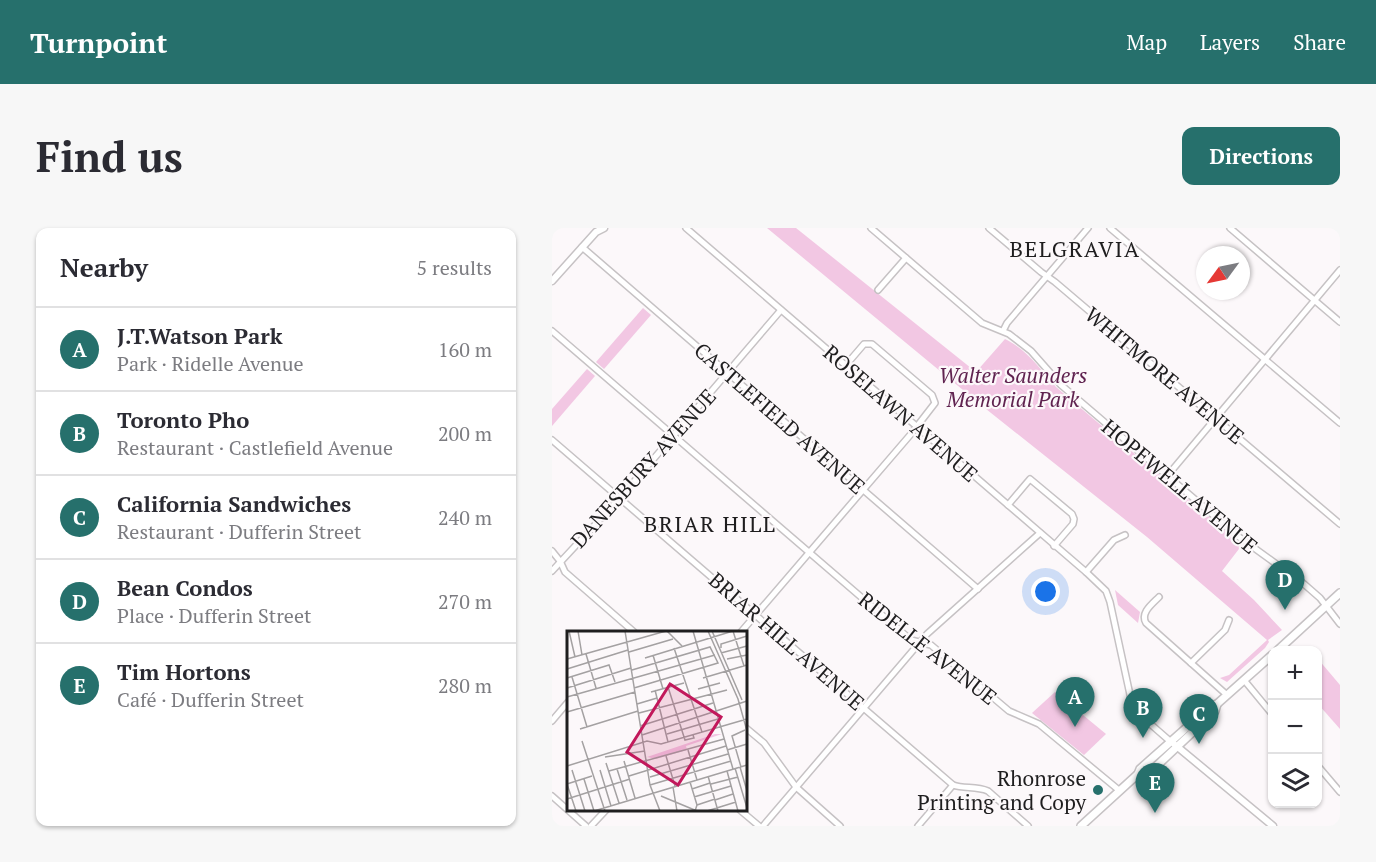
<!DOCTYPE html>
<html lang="en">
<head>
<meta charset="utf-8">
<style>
  :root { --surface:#fff; --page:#f7f7f7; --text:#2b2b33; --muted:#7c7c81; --line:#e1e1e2; --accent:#26706c }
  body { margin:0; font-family:"PT Serif",serif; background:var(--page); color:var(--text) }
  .controls { position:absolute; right:18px; bottom:18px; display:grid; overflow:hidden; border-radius:12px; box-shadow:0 2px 4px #0004 }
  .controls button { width:54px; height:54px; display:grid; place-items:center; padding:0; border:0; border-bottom:2px solid var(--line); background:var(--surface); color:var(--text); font:30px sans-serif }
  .compass { position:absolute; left:644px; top:18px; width:54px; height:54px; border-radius:50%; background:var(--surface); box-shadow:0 2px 4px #0004; rotate:237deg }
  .you { position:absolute; left:494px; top:364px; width:21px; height:21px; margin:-15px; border:4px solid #fff; border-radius:50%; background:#1a73e8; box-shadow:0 0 0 9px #1a73e833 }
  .badge { display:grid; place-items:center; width:39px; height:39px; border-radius:50%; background:var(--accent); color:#fff; font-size:20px; font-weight:700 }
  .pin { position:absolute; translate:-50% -50px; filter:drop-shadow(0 2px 3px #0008) }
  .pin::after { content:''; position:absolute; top:32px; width:21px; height:18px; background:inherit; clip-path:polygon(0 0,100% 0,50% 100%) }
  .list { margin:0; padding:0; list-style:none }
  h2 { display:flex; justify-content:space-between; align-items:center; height:78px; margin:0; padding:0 24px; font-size:26px }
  h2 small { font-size:20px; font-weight:400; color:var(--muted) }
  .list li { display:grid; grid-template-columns:39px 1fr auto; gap:18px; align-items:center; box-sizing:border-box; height:84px; padding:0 24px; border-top:2px solid var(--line) }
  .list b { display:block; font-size:22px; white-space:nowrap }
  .list p { margin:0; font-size:20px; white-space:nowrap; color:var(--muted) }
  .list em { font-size:20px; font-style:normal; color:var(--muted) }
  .icon { flex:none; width:33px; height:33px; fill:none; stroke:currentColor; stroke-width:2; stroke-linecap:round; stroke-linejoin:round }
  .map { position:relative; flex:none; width:788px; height:598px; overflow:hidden; border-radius:12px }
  header { display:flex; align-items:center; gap:36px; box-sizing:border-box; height:84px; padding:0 30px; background:var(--accent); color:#fff }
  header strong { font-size:28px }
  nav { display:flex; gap:33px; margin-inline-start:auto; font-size:21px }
  .intro { display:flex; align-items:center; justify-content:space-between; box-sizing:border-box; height:144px; padding:0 36px }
  h1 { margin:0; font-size:42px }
  .button { padding:15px 27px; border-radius:12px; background:var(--accent); color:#fff; font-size:21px; font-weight:700 }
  main { display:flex; gap:36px; padding:0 36px }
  aside { flex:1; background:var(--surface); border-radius:12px; box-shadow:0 2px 4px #0004 }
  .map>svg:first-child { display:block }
  .green { fill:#f2c7e3 }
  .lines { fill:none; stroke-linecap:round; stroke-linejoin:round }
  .minor-casing { stroke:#c6c2c4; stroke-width:8 }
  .tertiary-casing { stroke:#c6c2c4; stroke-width:9 }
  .secondary-casing { stroke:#c6c2c4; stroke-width:10 }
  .minor { stroke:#fff; stroke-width:5 }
  .tertiary { stroke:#fff; stroke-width:6 }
  .secondary { stroke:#fff; stroke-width:7 }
  .poi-dot { fill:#26706c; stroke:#fcf8fa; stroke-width:2 }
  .labels { text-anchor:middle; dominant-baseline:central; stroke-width:4.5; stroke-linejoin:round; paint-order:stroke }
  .park-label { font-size:21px; font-style:italic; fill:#602350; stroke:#fcf8fa }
  .street-label { font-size:21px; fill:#1f1e1f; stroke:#fcf8fa }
  .poi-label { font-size:21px; fill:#1f1e1f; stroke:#fcf8fa; text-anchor:end }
  .neighbourhood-label { font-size:22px; letter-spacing:1.5px; fill:#1f1e1f; stroke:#fcf8fa }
  .inset-road { fill:none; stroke:#a4a1a2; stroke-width:1.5 }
  .view { fill:#c2185b; fill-opacity:0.15; stroke:#c2185b; stroke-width:3 }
  .inset-edge { fill:none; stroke:#1f1e1f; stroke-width:3 }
</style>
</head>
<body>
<header>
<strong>Turnpoint</strong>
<nav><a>Map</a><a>Layers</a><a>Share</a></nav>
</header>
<div class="intro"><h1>Find us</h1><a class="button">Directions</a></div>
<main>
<aside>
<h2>Nearby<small>5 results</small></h2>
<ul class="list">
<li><span class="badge">A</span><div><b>J.T.Watson Park</b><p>Park · Ridelle Avenue</p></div><em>160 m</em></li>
<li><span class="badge">B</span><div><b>Toronto Pho</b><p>Restaurant · Castlefield Avenue</p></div><em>200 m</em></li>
<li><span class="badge">C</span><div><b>California Sandwiches</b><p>Restaurant · Dufferin Street</p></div><em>240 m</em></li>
<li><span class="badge">D</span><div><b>Bean Condos</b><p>Place · Dufferin Street</p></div><em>270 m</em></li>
<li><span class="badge">E</span><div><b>Tim Hortons</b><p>Café · Dufferin Street</p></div><em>280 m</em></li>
</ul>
</aside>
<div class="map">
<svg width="788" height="598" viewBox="0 0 788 598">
  <rect width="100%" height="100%" fill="#fcf8fa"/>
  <g class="green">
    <path d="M215,0H244L424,144L453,111C475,122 488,141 504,159L690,317L670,343L702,372L730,402L716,412L717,414L713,420L675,454L668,450L677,447L715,412L595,309L434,181Z"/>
    <polygon points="91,80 99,87 52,141 44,134"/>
    <polygon points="35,141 43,148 0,198 0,181"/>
    <polygon points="563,362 588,384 586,395 566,377"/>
    <polygon points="766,431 788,457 788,501 766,476"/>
    <polygon points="503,464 554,506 532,527 480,485"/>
  </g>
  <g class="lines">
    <g class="minor-casing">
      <g id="minor">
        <polyline points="134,0 534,344 554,363 558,374 580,476 588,487 619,514"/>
        <polyline points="319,0 430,95 457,106 479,123 509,157 687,309 752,356 768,370 788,396"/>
        <polyline points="437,0 489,44 503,54 788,296"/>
        <polyline points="558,0 788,195"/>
        <polyline points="678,0 788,94"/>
        <polyline points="30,19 426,361"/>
        <polyline points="326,62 354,30"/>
        <polyline points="0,103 359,412 379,417 457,483 487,496 568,563"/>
        <polyline points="451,103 455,95 536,0"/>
        <path d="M0,212L401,557C412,561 424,558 436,563L476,598"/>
        <polyline points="616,247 788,42"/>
        <polyline points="456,277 478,251 520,286 522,291 521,296 502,318"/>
        <polyline points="0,323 8,333 13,344 82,404"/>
        <polyline points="0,343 68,270 229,82"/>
        <polyline points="534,344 562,312 573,307"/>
        <path d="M607,369C600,376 588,385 594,395L675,467"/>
        <polyline points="189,404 359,206 383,175 380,167 320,116 312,116 294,137"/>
        <polyline points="639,435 673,402 677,392"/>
        <polyline points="692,452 720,486"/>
        <polyline points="0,493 16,474"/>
        <polyline points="194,500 212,515 244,559 288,598"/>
        <polyline points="766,538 788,564"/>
        <polyline points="0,568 34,598"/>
        <polyline points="188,582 207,598"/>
        <polyline points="39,598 54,582"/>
        <polyline points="211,598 375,406 488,305"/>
        <polyline points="366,598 401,557"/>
      </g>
    </g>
    <g class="tertiary-casing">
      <g id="tertiary">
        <polyline points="0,53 44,4 52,0"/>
        <polyline points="622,516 721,598"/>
      </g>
    </g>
    <g class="secondary-casing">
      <g id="secondary">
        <polyline points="726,422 788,365"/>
        <polyline points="586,546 596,546 663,483 665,476"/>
        <polyline points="529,598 586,546 588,541 659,478 665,476 720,427"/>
      </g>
    </g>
    <use href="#minor" class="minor"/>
    <use href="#tertiary" class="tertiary"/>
    <use href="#secondary" class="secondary"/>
  </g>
  <circle class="poi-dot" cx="546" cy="562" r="6"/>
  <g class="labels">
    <g class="park-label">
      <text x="461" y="147">Walter Saunders<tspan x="461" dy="24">Memorial Park</tspan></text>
    </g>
    <g class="street-label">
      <text transform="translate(613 147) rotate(40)">WHITMORE AVENUE</text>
      <text transform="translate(349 185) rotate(41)">ROSELAWN AVENUE</text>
      <text transform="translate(228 190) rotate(41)">CASTLEFIELD AVENUE</text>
      <text transform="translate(91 240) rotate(-48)">DANESBURY AVENUE</text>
      <text transform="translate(628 258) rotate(40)">HOPEWELL AVENUE</text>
      <text transform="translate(235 413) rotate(41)">BRIAR HILL AVENUE</text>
      <text transform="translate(376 420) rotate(38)">RIDELLE AVENUE</text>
    </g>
    <g class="poi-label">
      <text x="534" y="550">Rhonrose<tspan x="534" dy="24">Printing and Copy</tspan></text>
    </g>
    <g class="neighbourhood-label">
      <text x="523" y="20">BELGRAVIA</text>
      <text x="158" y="295">BRIAR HILL</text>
    </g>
  </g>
  <g transform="translate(15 403)">
    <rect width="180" height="180" fill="#fcf8fa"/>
    <path d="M148,103H155L119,115L120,119L89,128L80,126Z" fill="#f2c7e3"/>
    <path class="inset-road" d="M2,0L8,26M11,0L15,24M58,0L83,154L93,180M100,0L115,15M126,0L166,138M141,0L171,68L180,100M145,0L175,69M166,0L177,35M107,17L135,101M154,17V13L180,5M62,21L106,8M154,22L180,15M19,23L29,57M86,24L96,58M78,27L166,0M0,28L99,0M160,28L180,24M0,38L61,19M65,39L143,16L151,32L67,57M5,46L20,96M0,47L42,34L48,51M136,47L180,34M101,56L118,109L127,107L126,104M0,57L64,37M131,58L153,52M88,59L101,111M84,61L117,52M0,66L148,24M70,73L90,67M0,81L68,61M72,82L160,59M73,95L146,72M13,98L71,80M100,103L151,88M75,104L180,70M15,110L38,180M121,119L130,149M160,119L180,113M99,125L108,155M38,126L78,120M57,130L68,167M39,132L52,172M0,135L80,110L94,113L180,88M173,136L180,160M174,136L165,105L178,99M168,137L180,177M50,138L60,169M5,139L18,180M33,139L44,175M42,140L157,108M160,140L171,180M62,145L159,115M141,145L151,180M83,146L161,123M17,148L27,180M123,151L130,174L128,180M0,153L9,180M0,153L25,145M144,153L171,146M83,154L164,130M106,156L110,180M125,158L143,152M94,165L130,180M127,166L164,155M0,168L63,148M148,169L166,163M130,174L148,168M27,180L180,134M140,180L169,171"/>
    <path class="view" d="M103,53L154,86L111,154L60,121Z"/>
    <rect width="180" height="180" class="inset-edge"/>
  </g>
</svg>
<div class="controls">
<button>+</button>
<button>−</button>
<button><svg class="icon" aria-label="layers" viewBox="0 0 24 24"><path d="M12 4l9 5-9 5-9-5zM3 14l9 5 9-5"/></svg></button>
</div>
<svg class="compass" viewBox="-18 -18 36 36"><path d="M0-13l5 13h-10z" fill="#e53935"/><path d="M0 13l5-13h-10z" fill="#7c7c81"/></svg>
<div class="you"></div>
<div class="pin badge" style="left:523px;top:499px">A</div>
<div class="pin badge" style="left:591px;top:510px">B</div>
<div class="pin badge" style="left:647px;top:516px">C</div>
<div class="pin badge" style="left:733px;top:382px">D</div>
<div class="pin badge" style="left:603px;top:585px">E</div>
</div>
</main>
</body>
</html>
